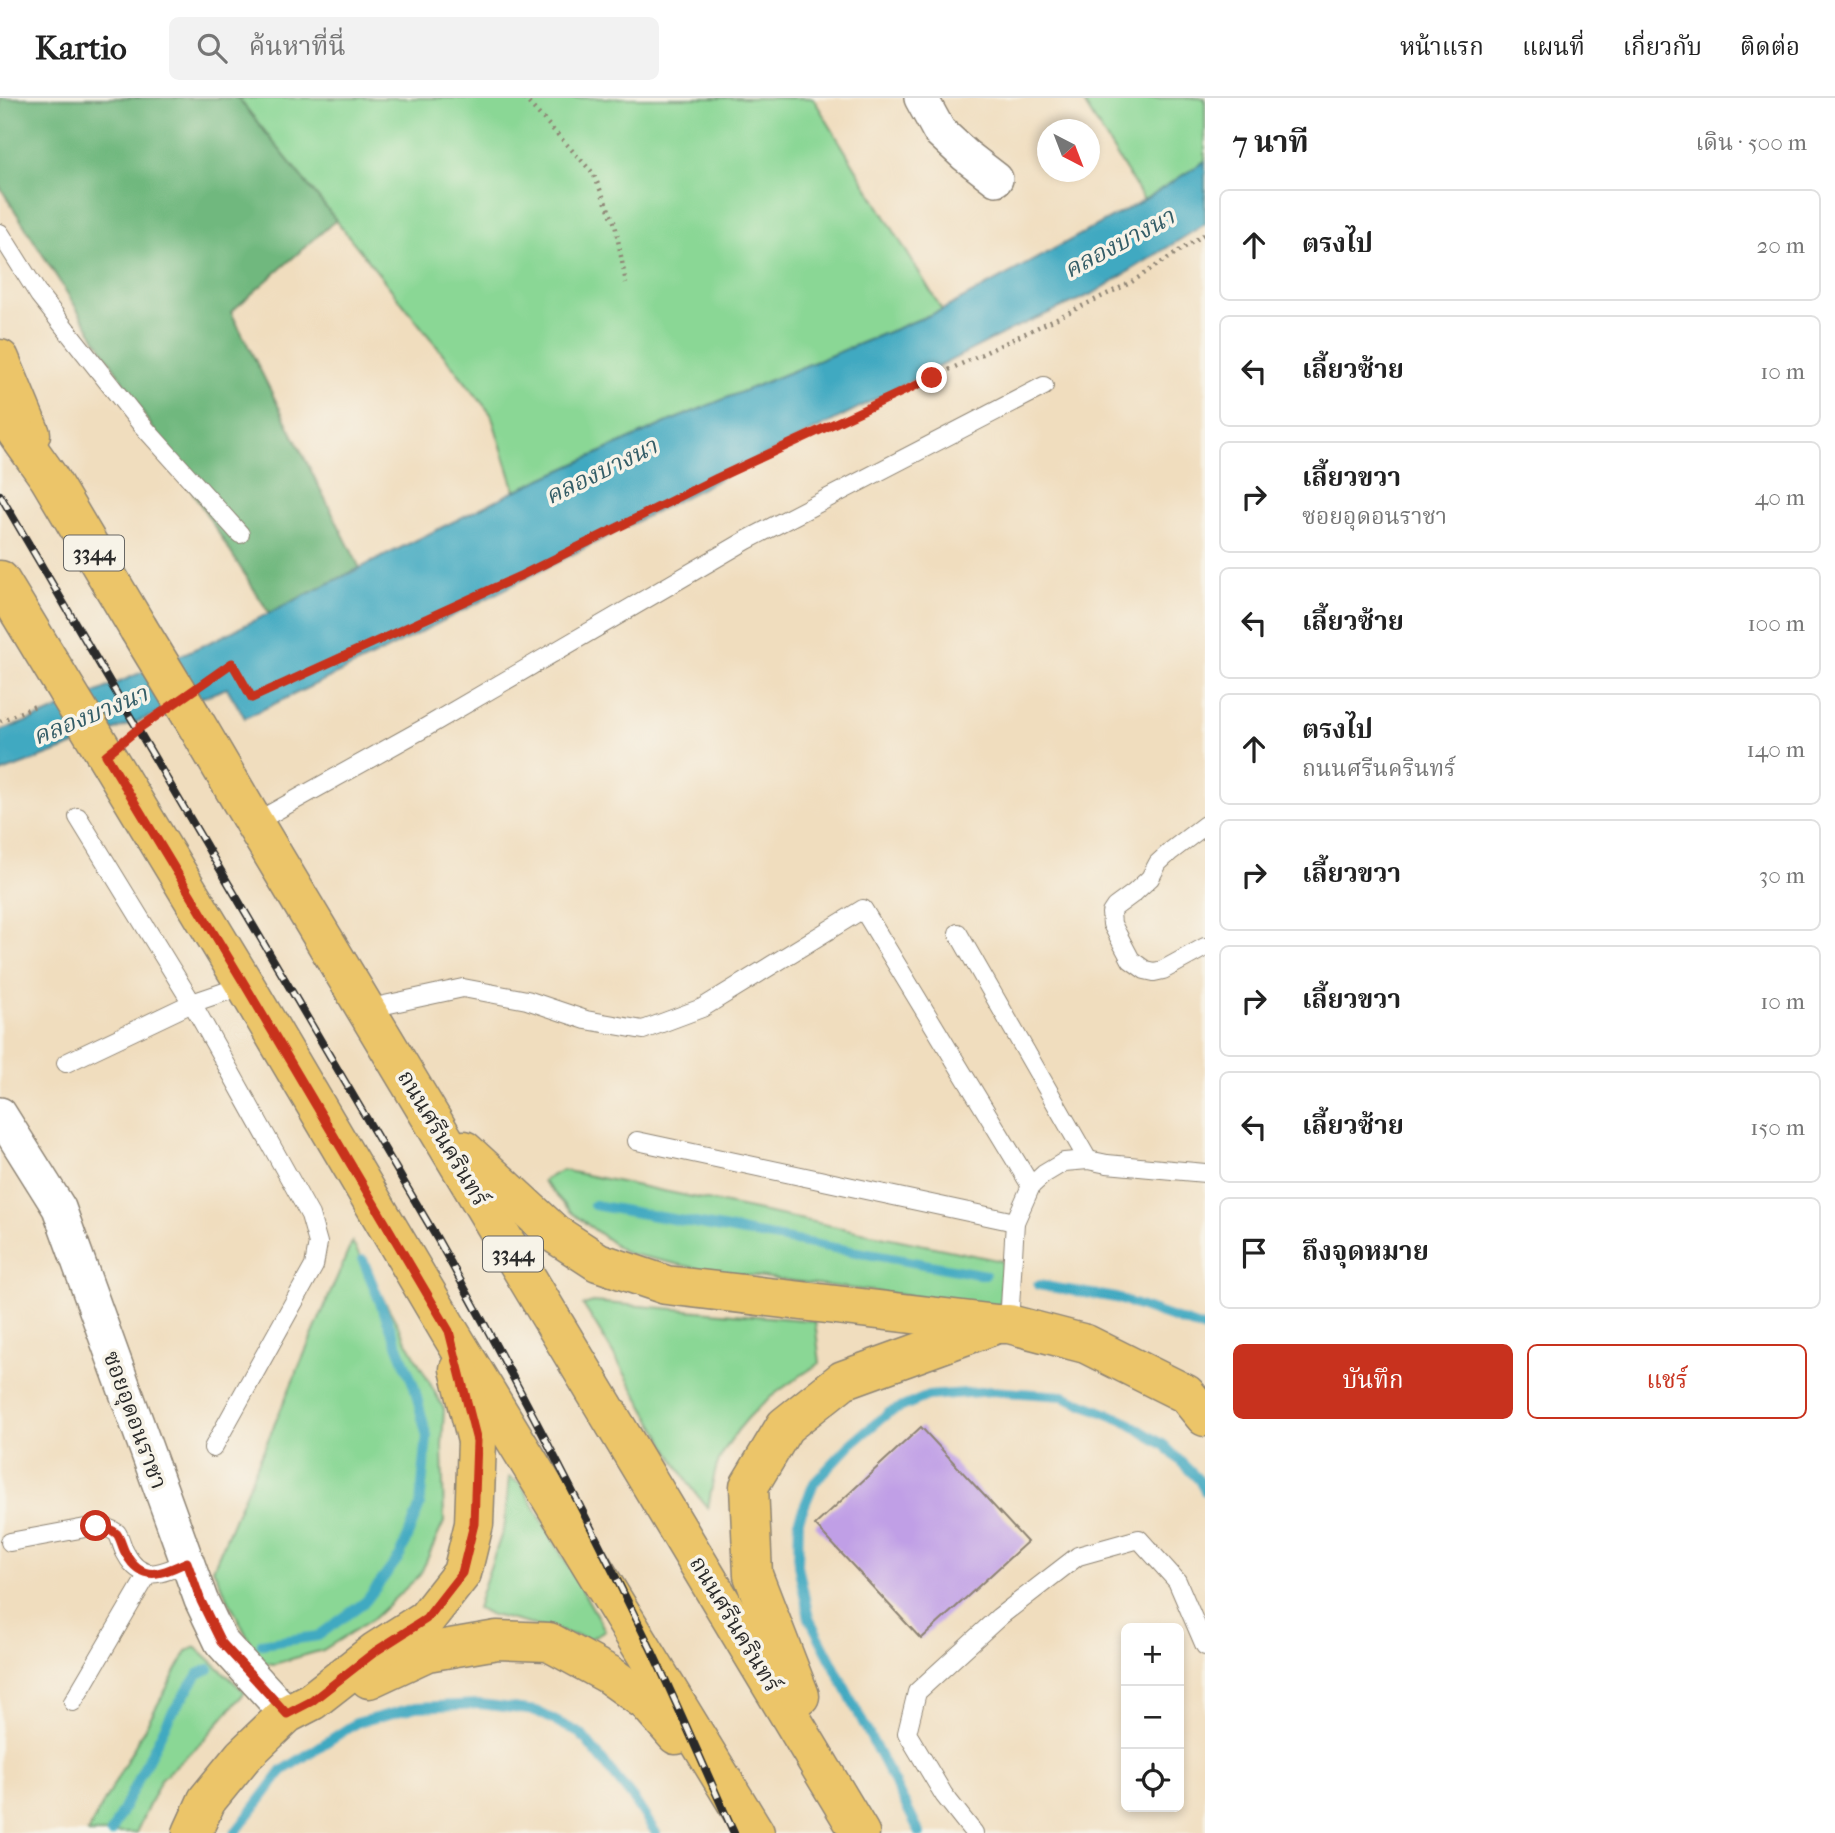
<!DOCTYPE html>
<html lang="th">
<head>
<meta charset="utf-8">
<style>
  :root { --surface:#fff; --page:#f2f2f2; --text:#222; --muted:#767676; --line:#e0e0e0; --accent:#c8321e }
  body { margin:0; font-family:"IM FELL French Canon","Noto Serif Thai",serif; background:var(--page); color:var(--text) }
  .controls { position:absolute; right:21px; bottom:21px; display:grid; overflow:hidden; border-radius:10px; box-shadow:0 4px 10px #0003 }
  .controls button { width:63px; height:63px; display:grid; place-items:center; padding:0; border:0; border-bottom:2px solid var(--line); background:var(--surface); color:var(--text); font:35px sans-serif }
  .compass { position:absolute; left:1037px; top:21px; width:63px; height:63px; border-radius:50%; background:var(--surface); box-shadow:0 4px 10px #0003; rotate:138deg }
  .stop { position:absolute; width:21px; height:21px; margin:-16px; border:5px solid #c8321e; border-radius:50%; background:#fff }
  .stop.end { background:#c8321e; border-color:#fff; box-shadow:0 2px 7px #0008 }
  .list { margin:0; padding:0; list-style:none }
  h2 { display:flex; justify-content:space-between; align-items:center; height:91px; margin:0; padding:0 28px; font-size:30px }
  h2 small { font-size:23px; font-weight:400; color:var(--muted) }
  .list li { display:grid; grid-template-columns:46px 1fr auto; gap:21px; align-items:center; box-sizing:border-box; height:112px; margin:0 14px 14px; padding:0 14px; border:2px solid var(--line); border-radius:10px }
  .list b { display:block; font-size:26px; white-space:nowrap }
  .list p { margin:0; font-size:23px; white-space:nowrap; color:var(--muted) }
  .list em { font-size:23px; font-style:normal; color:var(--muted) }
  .actions { display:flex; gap:14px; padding:21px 28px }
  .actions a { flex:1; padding:16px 0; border:2px solid var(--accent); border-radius:10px; text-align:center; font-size:24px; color:var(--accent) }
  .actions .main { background:var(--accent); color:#fff }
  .icon { flex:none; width:38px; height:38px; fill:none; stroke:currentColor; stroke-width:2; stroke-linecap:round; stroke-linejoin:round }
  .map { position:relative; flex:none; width:1205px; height:1735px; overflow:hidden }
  header { display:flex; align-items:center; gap:42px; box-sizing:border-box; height:98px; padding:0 35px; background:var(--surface); border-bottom:2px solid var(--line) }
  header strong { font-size:33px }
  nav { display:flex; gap:38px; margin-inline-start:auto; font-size:24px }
  .search { width:490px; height:63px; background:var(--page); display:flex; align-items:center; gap:18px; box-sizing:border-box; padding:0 24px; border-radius:10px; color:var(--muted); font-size:26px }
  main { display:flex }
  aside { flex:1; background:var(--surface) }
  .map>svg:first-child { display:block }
  .green { fill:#8ad795; stroke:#5a8160; stroke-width:2 }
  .forest { fill:#6fb87e; stroke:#4d7254; stroke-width:2 }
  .water { fill:#41a9c1; stroke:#366a76; stroke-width:2 }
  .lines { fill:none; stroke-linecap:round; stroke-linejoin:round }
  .stream { stroke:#41a9c1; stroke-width:10 }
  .building { fill:#c09fe6 }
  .lane-casing { stroke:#8e8474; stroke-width:20 }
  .street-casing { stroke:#8e8474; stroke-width:36 }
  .primary-casing { stroke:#8e8474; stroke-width:41 }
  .path { stroke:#8e8474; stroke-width:4.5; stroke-dasharray:2 5; stroke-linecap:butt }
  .lane { stroke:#fff; stroke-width:18 }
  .street { stroke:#fff; stroke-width:33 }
  .primary { stroke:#ecc569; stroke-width:38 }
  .rail-casing { stroke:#2b2b2b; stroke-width:8 }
  .rail { stroke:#f7f3e8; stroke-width:5; stroke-dasharray:16; stroke-linecap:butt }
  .primary-bridge-casing { stroke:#8e8474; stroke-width:41; stroke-linecap:butt }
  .primary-bridge { stroke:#ecc569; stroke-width:38 }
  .route { stroke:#c8321e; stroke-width:9 }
  .labels { text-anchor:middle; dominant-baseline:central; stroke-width:7; stroke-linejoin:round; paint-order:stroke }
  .shield { fill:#f7f3e8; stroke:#686764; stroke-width:2 }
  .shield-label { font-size:21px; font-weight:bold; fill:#2b2b2b }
  .street-label { font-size:23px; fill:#2b2b2b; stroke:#f7f3e8 }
  .water-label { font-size:24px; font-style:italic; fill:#345d67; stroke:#f7f3e8 }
</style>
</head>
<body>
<header>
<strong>Kartio</strong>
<div class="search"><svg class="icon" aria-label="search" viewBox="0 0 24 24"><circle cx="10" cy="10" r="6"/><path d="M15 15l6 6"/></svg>ค้นหาที่นี่</div>
<nav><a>หน้าแรก</a><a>แผนที่</a><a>เกี่ยวกับ</a><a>ติดต่อ</a></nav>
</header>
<main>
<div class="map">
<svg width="1205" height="1735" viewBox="0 0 1205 1735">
  <rect width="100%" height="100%" fill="#f7f3e8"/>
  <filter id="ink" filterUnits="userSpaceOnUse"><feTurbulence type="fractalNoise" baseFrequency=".0143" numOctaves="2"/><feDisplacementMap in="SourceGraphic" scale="14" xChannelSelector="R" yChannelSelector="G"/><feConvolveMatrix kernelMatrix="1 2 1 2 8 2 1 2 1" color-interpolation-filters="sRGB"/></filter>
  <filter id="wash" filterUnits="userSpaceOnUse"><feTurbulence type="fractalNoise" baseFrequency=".00686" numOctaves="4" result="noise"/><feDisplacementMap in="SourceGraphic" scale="28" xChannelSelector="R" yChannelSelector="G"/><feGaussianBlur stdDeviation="1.57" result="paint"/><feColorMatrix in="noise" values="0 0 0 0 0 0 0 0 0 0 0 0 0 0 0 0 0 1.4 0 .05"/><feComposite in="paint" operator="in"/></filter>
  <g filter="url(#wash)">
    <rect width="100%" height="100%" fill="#f0ddbe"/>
    <g class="green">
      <polygon points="238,0 813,0 942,212 668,324 515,393 491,316"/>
      <polygon points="1081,0 1205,0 1205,63 1144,102"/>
      <polygon points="562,1072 1002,1163 1001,1210 700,1171 626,1155 572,1115 543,1083"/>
      <polygon points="352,1144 444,1311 442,1348 444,1424 420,1477 374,1520 323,1552 274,1566 260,1564 213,1471"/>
      <path d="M593,1204L815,1223L820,1265C777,1293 744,1313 719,1362C713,1376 711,1395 708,1410C687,1387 673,1360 658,1333C633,1291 610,1248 583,1207Z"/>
      <polygon points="509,1379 521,1386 605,1532 590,1541 488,1516 477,1511 482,1493 505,1426"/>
      <polygon points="196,1549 245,1594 203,1643 161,1681 136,1735 87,1735 187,1553"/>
    </g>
    <polygon class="forest" points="0,0 238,0 336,122 231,214 360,470 269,515 0,89"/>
    <polygon class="water" points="1205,63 1205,126 1094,195 1010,232 376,557 245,620 227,590 0,675 0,633 45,617 215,542 515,393 668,324 942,212 1144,102"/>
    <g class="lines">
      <g class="stream">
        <polyline points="594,1107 985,1177"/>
        <polyline points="1038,1187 1116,1200 1205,1231"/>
        <polyline points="261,1546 318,1538 366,1503 400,1458 420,1407 427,1339 414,1288 363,1162"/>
        <polyline points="111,1735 170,1618 198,1576 209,1571"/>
        <polyline points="235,1735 282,1673 356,1625 416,1609 480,1606 536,1613 581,1636 635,1703 656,1735"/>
        <polyline points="920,1735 809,1520 798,1467 799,1421 814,1385 851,1346 888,1315 928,1298 992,1293 1063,1298 1125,1323 1164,1347 1199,1382 1205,1393"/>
      </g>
    </g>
    <g id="blocks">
      <polygon class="building" points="921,1329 1027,1444 921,1541 815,1427"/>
    </g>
  </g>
  <g filter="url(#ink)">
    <use href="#blocks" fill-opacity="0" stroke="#8e8474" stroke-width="2"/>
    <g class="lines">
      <g class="lane-casing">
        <g id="lane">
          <polyline points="0,135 39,197 141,326 240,436"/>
          <polyline points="78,719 192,905 310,1117 318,1145 314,1168 213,1350"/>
          <polyline points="254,725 421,632 747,442 1044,288"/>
          <polyline points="1205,727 1171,753 1158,765 1150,780 1134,795 1115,809 1111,815 1112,826 1131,862 1145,872 1154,874 1163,872 1205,849"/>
          <polyline points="958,835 1088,1062"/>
          <polyline points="366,911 463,890 527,902 586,922 643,932 702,910 863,811 1031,1088"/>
          <polyline points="66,965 192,905 245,887"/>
          <polyline points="637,1043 1015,1124"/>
          <polyline points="1009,1226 1015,1124 1031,1088 1044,1076 1064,1064 1088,1062 1107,1066 1205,1075"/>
          <path d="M10,1444L96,1428C103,1429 111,1430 117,1435C121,1441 122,1450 126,1456C142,1486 163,1475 187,1464"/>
          <polyline points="73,1604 148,1476"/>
          <polyline points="974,1735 944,1697 907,1635 917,1594 999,1519 1078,1458 1139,1441 1177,1483 1205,1548"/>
        </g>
      </g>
      <g class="street-casing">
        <g id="street">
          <polyline points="921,0 939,33 965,57 996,81"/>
          <polyline points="0,1016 59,1110 201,1502 221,1544 287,1616"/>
        </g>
      </g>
      <g class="primary-casing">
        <g id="primary">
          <polyline points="0,261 31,336"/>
          <polyline points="0,311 49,380 138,530"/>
          <polyline points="0,482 245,887 449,1233 755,1735"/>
          <polyline points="192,619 254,725 860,1735"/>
          <polyline points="464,1052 555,1136 598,1164 666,1187 997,1226 1009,1226 1086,1246 1186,1296 1205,1319"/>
          <polyline points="369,1581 427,1554 497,1542 549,1544 608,1576 647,1604 676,1637"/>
          <polyline points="800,1598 753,1477 749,1388 785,1328 843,1282 989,1229"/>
          <polyline points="192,1735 207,1702 243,1658 287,1616 312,1603 376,1553 426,1521 462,1475 474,1426 477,1343 459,1271"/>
        </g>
      </g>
      <g class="path">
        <polyline points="524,0 593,75 615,126 626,185"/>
        <polyline points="208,582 232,565 252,600 521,477 717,380 932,280 1130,185 1205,136"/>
        <polyline points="0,623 35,608"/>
        <polyline points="134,634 152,621"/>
      </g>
      <use href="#lane" class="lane"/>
      <use href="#street" class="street"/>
      <use href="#primary" class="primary"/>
      <g class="rail-casing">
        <path id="rail" d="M0,397L438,1142C513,1276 584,1413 651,1551C680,1612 706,1674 734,1735"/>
      </g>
      <use href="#rail" class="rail"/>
      <g class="primary-bridge-casing">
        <polyline id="primary-bridge" points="138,530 192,619"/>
      </g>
      <use href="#primary-bridge" class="primary-bridge"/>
    </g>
  </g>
  <g class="lines" filter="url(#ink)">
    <path class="route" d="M96,1428C103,1429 111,1430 117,1436C121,1441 122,1450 126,1456C142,1486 163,1475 187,1464L201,1503L221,1544L287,1616L312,1603L376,1553L426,1521L462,1475L474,1426L477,1343L449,1233L245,887L106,657L138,631L232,565L252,600L522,477L717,380L932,280"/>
  </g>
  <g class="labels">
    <g class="shield">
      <rect x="64" y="437.5" width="60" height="35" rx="5"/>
      <rect x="483" y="1138.5" width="60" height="35" rx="5"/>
    </g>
    <g class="shield-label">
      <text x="94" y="455">3344</text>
      <text x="513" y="1156">3344</text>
    </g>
    <g class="street-label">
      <text transform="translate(443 1040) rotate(59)">ถนนศรีนครินทร์</text>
      <text transform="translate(135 1322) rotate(70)">ซอยอุดอนราชา</text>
      <text transform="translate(735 1526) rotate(59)">ถนนศรีนครินทร์</text>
    </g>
    <g class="water-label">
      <text transform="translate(1119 145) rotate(-28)">คลองบางนา</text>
      <text transform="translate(601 373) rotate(-26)">คลองบางนา</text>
      <text transform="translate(90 617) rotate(-22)">คลองบางนา</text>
    </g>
  </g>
</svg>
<div class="controls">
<button>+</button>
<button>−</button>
<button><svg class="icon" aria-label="locate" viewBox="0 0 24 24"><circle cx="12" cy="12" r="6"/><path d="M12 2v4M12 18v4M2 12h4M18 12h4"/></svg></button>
</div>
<svg class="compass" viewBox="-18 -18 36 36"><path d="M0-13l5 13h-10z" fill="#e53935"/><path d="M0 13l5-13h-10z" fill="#767676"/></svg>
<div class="stop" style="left:96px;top:1428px"></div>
<div class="stop end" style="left:932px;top:280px"></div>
</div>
<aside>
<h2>7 นาที<small>เดิน · 500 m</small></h2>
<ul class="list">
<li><svg class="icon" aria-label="ahead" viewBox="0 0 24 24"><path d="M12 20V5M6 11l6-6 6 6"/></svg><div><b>ตรงไป</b></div><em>20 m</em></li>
<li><svg class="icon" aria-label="left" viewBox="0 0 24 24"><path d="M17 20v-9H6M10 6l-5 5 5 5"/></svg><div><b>เลี้ยวซ้าย</b></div><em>10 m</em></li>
<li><svg class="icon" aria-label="right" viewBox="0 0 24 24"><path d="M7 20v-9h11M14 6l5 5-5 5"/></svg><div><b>เลี้ยวขวา</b><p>ซอยอุดอนราชา</p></div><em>40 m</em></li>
<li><svg class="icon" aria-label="left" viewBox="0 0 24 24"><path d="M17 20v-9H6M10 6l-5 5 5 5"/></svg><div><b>เลี้ยวซ้าย</b></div><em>100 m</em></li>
<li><svg class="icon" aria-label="ahead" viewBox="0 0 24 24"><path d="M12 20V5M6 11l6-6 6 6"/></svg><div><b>ตรงไป</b><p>ถนนศรีนครินทร์</p></div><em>140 m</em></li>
<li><svg class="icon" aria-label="right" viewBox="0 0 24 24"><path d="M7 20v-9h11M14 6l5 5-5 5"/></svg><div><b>เลี้ยวขวา</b></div><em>30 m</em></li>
<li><svg class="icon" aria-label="right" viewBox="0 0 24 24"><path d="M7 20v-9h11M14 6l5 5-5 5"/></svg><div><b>เลี้ยวขวา</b></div><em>10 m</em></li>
<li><svg class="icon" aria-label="left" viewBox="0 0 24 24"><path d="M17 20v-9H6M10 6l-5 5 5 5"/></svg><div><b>เลี้ยวซ้าย</b></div><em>150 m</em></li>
<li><svg class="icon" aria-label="arrive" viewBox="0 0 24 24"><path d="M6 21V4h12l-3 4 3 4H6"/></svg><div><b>ถึงจุดหมาย</b></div></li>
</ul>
<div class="actions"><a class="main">บันทึก</a><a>แชร์</a></div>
</aside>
</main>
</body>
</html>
